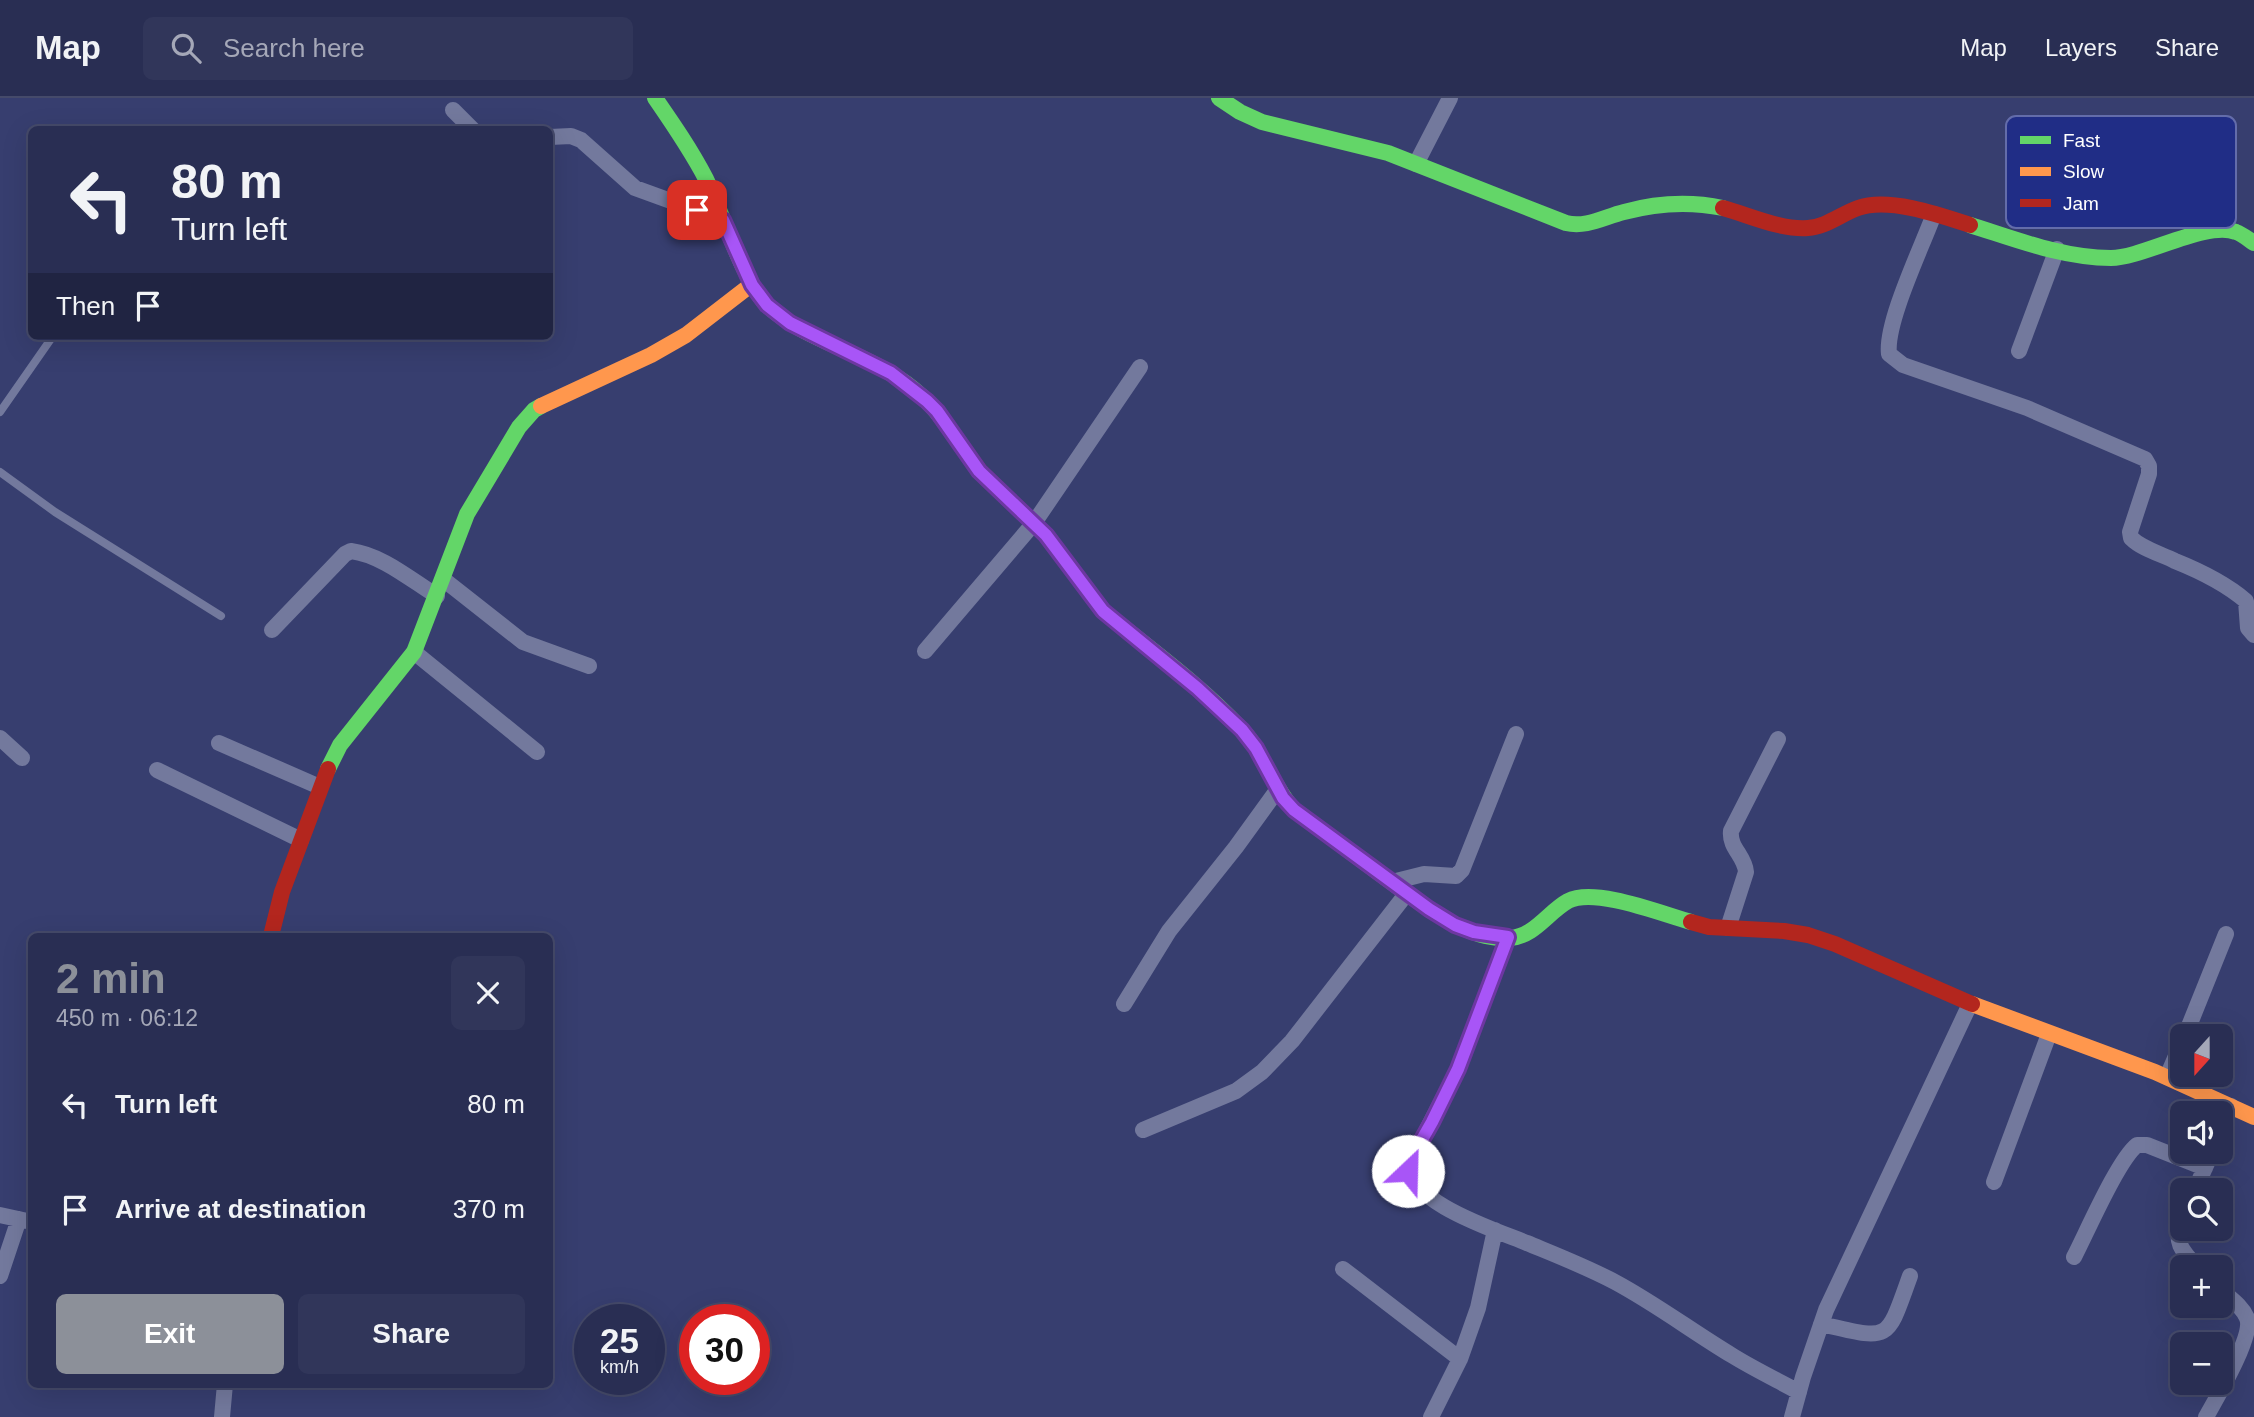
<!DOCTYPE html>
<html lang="en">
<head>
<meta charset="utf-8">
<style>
	:root { --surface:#292e53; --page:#31365a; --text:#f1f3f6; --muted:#a5a8b8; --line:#454a6a; --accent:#8c9099 }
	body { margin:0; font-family:Arial,sans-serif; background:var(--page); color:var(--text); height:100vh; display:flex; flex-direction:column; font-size:26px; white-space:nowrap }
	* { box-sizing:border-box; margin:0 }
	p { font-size:23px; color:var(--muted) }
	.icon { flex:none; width:38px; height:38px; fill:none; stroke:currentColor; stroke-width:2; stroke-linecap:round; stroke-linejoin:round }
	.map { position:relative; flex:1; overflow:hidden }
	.panel { position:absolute; left:28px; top:835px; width:525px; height:455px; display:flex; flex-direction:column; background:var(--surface); border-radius:10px; box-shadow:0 7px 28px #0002,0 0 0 2px var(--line) }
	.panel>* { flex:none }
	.guide { position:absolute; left:28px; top:28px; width:525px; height:214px; border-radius:10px; box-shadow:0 7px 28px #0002,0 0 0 2px var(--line); background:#292e53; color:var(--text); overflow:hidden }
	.needle { width:46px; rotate:201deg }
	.controls { position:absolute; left:2170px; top:926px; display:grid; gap:14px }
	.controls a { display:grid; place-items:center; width:63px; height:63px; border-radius:10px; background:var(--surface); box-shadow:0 7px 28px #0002,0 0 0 2px var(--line); font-size:35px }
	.speed { position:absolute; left:574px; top:1206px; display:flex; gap:14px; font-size:35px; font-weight:700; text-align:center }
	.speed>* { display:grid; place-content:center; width:91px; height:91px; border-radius:50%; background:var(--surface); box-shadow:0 7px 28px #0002,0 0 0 2px var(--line); line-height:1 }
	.speed small { font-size:18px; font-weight:400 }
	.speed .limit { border:10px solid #d22; background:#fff; color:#111 }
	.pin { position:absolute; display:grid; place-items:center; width:60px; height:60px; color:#fff; margin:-30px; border-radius:14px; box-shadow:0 4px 10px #0006 }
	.me { position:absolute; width:77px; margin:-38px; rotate:24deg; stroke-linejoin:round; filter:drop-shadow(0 0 5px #0008) }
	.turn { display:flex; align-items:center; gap:24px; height:147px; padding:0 28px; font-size:32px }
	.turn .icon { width:91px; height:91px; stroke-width:2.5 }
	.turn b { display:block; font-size:49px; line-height:60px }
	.then { display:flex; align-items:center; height:66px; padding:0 28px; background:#0003; gap:14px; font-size:26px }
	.round { display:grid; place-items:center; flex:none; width:74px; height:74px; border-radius:10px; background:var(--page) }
	.summary { display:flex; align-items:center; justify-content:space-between; height:119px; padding:0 28px }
	h1 { font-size:42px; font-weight:800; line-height:52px; color:var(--accent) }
	.cta { display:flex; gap:14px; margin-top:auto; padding:14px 28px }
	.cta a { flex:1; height:80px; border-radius:10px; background:var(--accent); color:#fff; font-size:28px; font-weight:800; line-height:80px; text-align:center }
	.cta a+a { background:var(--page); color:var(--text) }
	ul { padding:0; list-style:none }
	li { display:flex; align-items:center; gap:21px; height:105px; padding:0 28px }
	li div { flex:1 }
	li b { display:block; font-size:26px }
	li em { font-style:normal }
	header { display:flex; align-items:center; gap:42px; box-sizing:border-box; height:98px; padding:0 35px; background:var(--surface); border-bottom:2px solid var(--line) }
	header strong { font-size:33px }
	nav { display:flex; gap:38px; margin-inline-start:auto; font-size:24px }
	.search { width:490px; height:63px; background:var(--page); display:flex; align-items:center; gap:18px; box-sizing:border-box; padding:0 24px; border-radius:10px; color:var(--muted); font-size:26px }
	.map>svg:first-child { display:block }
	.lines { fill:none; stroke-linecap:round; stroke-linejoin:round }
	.lane { stroke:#73799d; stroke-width:8 }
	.street { stroke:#73799d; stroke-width:16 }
	.fast { stroke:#63d668; stroke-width:16 }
	.slow { stroke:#ff974d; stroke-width:16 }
	.jam { stroke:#b3261e; stroke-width:16 }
	.route-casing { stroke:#6d37a1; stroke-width:18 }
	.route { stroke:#a855f7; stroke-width:12 }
	.key { fill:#202d86; stroke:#636caa; stroke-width:2 }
	.key-label { font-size:19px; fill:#fff }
</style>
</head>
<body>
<header>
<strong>Map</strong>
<div class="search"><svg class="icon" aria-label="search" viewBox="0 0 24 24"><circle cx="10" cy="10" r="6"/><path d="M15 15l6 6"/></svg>Search here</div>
<nav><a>Map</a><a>Layers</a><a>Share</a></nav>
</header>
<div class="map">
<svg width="2254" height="1319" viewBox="0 0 2254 1319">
	<rect width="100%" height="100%" fill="#373e6f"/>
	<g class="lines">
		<path class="lane" d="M0,314L53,238
			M0,374L55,414L221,518"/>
		<path class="street" d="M453,12L473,32
			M550,39L571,38L581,42L635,90L723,122
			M1416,66L1450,0
			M1934,116C1922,149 1885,225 1889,256L1903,267L2027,310L2145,361L2149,368V376L2130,434L2131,440C2142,451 2161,456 2175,463C2200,473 2225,485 2246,503L2248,530L2254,537
			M2019,253L2057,151
			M443,481L523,544L589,568
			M272,532L345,456L351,453C382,457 411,482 437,498
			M925,553L1034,425L1140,269
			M414,554L537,654
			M0,640L22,660
			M219,645L320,689
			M157,672L301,742
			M1392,784L1424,776L1456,778L1462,772L1516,636
			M1728,830L1746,774C1745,758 1729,750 1731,733L1778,641
			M1508,840L1458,971L1410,1065C1403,1103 1498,1133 1527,1145C1556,1157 1587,1169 1615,1184C1656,1206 1693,1234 1733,1258C1754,1271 1777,1282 1799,1294
			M1124,906L1169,833L1236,749L1278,691
			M2185,938L2226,836
			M2167,979L2182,944
			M1143,1032L1236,993L1262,974L1292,943L1407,795
			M2221,1033L2231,1008
			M1994,1084L2049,936
			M2195,1092L2212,1054
			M0,1117L32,1124
			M2182,1122C2173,1144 2182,1153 2197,1169
			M2074,1159C2087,1134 2118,1062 2137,1047H2147L2205,1070
			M1343,1171L1460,1261
			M0,1178L19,1121
			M1821,1226C1891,1242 1886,1245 1910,1178
			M222,1319L225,1286
			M1431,1319L1460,1261L1478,1210L1495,1132
			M1792,1319L1803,1279L1826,1212L1970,906
			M2206,1319C2216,1301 2254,1237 2247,1220C2242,1208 2230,1200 2221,1192"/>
		<path class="fast" d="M655,0C673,26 691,52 706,81C722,114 744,186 769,209C804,240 851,251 890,275C913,288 933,307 948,329
			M1219,0L1240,14L1262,24L1388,55L1566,125C1586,130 1604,119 1624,114C1657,105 1689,103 1723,110
			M1970,127C2015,141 2062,160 2111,160C2143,160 2207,122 2236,134C2242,136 2248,141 2254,145
			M1092,499L1103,513C1150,551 1200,587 1242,632C1264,655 1272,688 1294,712C1321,732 1348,752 1375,772C1411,798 1463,844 1510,840C1535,838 1548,814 1568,803C1595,789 1662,816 1691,824
			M328,671L340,647L414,554L467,416L519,329L534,312L541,308"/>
		<path class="slow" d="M541,308L651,257L686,237L752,186
			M1972,906L2155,974L2254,1019"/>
		<path class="jam" d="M1723,110C1749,117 1780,132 1808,130C1826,129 1841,116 1858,110C1889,99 1940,117 1970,127
			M948,329L980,373L1046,437L1092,499
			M1691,824L1709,829L1784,833L1808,837L1835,846L1972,906
			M271,838L282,794L328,671"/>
	</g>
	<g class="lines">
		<g class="route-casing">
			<path id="route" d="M697,112L723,122L752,187L767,207L790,225L891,275L927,303L937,313L979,373L1046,437L1103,513L1197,590L1242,632L1256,650L1283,700L1294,712L1429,811L1455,827L1474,834L1508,839L1458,971L1432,1024L1415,1054L1408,1073"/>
		</g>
		<use href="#route" class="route"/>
	</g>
	<rect x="2006" y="18" width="230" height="112" rx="10" class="key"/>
	<rect x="2020" y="38" width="31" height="8" fill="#63d668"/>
	<rect x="2020" y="69" width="31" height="9" fill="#ff974d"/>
	<rect x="2020" y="101" width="31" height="8" fill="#b3261e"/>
	<g class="key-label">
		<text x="2063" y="49">Fast</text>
		<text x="2063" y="80">Slow</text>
		<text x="2063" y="112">Jam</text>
	</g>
</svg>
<div class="controls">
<a><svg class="needle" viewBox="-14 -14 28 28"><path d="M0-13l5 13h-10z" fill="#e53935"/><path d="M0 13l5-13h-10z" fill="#a5a8b8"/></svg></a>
<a><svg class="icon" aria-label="sound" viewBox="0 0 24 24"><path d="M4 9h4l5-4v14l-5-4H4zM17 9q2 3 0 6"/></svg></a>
<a><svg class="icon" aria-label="search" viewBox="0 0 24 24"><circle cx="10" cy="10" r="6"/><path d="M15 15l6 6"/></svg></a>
<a>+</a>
<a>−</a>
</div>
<div class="speed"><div>25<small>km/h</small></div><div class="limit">30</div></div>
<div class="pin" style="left:697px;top:112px;background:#d93025"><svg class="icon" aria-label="arrive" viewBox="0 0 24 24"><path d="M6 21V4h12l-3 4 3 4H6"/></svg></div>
<svg class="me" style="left:1408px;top:1073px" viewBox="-20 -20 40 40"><circle r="19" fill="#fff"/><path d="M0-13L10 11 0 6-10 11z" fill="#a855f7"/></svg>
<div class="guide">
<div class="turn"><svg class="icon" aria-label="left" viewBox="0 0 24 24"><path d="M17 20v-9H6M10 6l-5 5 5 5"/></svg><div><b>80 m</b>Turn left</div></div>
<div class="then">Then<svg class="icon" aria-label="arrive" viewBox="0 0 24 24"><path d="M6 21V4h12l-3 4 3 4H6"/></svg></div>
</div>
<section class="panel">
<div class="summary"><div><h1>2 min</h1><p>450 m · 06:12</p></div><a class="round"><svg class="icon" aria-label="close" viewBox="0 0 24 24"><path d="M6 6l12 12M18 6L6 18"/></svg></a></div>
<ul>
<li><svg class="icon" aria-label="left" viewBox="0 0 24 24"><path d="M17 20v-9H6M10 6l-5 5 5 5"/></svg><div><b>Turn left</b></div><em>80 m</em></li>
<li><svg class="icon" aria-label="arrive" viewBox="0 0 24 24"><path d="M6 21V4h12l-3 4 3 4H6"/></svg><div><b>Arrive at destination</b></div><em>370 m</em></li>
</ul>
<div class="cta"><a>Exit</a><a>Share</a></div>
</section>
</div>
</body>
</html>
